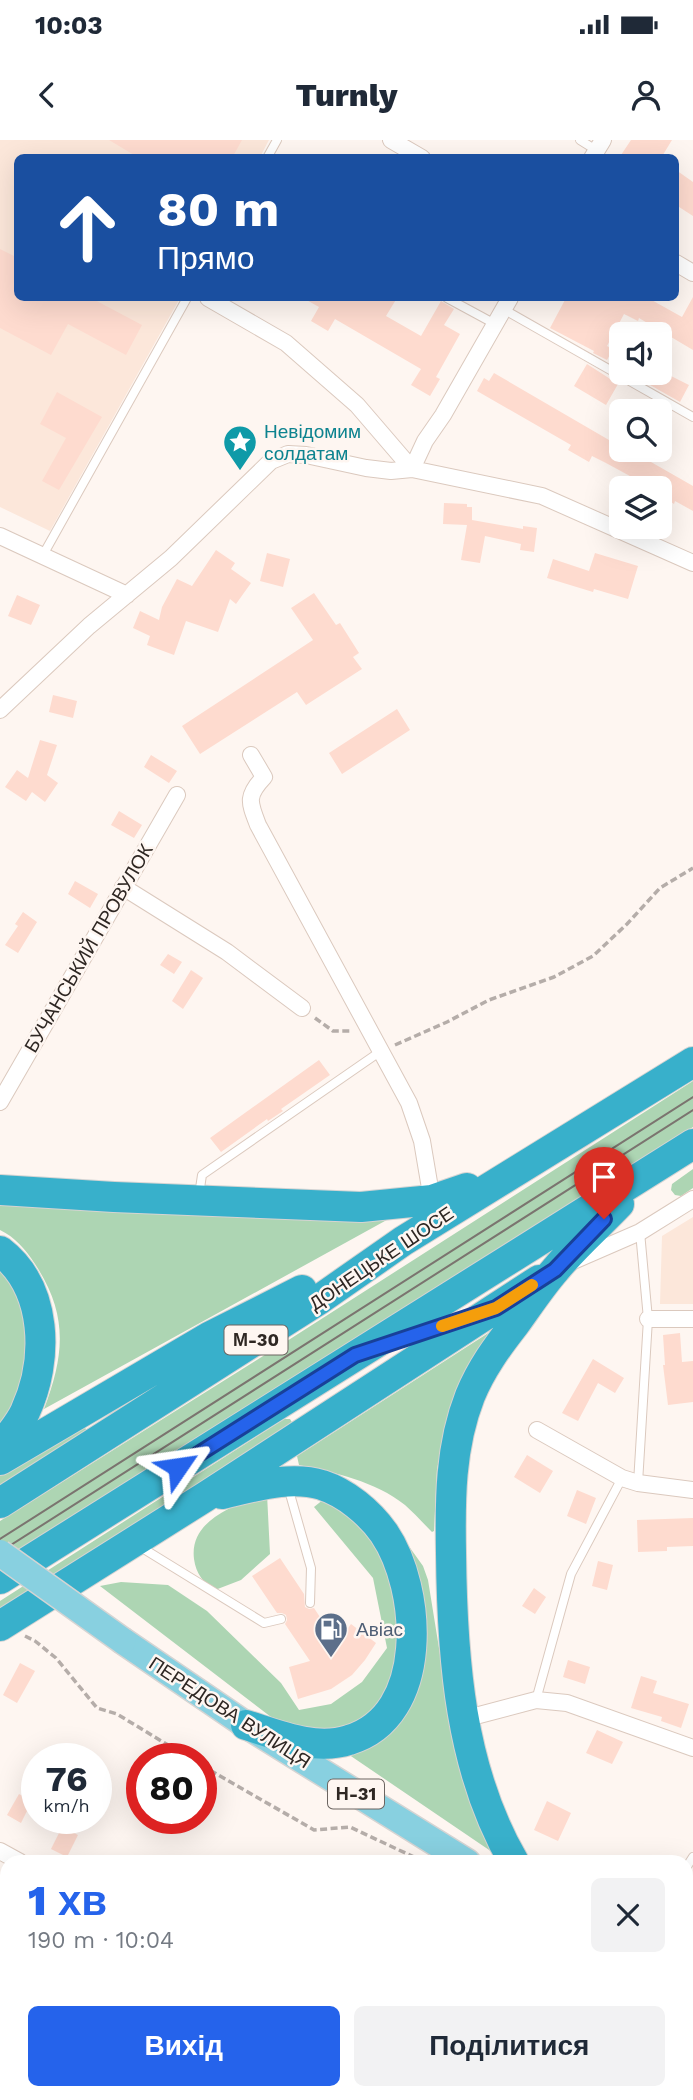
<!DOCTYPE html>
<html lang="uk">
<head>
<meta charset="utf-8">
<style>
	:root { --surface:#fff; --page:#f2f2f3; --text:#1f2937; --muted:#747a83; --accent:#2563eb }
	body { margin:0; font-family:"Work Sans",sans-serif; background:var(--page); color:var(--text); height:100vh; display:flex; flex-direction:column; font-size:26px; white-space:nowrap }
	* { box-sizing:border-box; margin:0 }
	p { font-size:23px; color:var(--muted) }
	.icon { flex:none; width:38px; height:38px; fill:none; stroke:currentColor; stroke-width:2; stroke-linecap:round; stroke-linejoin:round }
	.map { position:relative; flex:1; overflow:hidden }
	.details { position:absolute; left:0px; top:1715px; width:693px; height:245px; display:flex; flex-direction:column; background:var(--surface); border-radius:21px 21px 0 0; box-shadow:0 7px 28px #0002 }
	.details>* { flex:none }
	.guide { position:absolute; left:14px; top:14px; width:665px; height:147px; border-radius:10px; box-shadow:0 7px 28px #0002; background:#1a4fa0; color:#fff; overflow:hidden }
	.buttons { position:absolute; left:609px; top:182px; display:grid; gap:14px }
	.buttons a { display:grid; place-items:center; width:63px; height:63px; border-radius:10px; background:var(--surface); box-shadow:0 7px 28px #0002; font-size:35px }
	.speed { position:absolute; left:21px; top:1603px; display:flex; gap:14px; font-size:35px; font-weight:700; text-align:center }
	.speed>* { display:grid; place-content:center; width:91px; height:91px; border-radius:50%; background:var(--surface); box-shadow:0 7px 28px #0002; line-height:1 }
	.speed small { font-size:18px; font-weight:400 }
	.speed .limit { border:10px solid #d22; background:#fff; color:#111 }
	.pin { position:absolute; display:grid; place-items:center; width:60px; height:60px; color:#fff; margin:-72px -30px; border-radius:50% 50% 50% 0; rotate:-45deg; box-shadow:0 0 7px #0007 }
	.pin .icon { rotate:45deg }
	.me { position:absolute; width:77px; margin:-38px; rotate:58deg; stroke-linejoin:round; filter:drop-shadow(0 0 5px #0008) }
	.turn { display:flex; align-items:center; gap:24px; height:147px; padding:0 28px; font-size:32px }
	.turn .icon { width:91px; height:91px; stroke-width:2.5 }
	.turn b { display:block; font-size:49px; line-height:60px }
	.round { display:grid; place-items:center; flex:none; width:74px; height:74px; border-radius:10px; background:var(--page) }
	.summary { display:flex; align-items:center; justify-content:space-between; height:119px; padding:0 28px }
	h1 { font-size:42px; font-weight:800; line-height:52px; color:var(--accent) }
	.primary-button { display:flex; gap:14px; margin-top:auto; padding:14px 28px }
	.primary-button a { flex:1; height:80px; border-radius:10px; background:var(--accent); color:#fff; font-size:28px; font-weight:800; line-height:80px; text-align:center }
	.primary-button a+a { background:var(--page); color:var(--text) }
	.status { display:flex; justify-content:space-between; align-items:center; height:49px; padding:0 35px; background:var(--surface); direction:ltr }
	.status svg { height:19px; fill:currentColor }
	header { display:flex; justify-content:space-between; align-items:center; height:91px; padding:0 28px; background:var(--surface); font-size:32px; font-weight:800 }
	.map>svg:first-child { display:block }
	.built { fill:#fce7da }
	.green { fill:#add5b3 }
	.building { fill:#fedbcf }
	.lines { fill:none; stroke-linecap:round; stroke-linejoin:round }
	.lane-casing { stroke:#dbc9be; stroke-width:10 }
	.street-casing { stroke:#dbc9be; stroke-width:18 }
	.primary-casing { stroke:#d5d4d3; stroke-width:29 }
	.highway-casing { stroke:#d5d4d3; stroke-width:32 }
	.path { stroke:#b5ada9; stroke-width:3.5; stroke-dasharray:7 3.5; stroke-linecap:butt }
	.lane { stroke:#fff; stroke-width:8 }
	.street { stroke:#fff; stroke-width:16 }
	.primary { stroke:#88d0e0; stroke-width:26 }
	.highway { stroke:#38b0cb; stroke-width:30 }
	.tram { stroke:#7b746f; stroke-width:2 }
	.primary-bridge-casing { stroke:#d5d4d3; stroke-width:29; stroke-linecap:butt }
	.primary-bridge { stroke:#88d0e0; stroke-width:26 }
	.route-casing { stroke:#184099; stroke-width:18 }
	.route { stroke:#2563eb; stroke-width:12 }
	.slow { stroke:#f59e0b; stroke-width:12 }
	.labels { text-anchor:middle; stroke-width:5; stroke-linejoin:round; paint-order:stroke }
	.shield { fill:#fef6f1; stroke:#6c6561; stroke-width:2 }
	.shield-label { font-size:18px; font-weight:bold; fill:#2e2723 }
	.culture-label { font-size:19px; fill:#0d838f; stroke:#fef6f1; text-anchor:start }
	.street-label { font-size:19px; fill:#2e2723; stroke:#fef6f1 }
	.service-label { font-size:19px; fill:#4e5e75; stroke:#fef6f1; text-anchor:start }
</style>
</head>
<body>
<div class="status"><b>10:03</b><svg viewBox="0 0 49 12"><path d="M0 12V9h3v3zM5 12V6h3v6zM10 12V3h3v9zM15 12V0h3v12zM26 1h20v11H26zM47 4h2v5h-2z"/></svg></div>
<header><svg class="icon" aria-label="back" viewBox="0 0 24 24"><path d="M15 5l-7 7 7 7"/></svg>Turnly<svg class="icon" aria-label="person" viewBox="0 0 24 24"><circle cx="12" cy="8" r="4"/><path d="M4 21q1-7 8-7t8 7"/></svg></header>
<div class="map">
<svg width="693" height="1960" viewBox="0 0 693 1960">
	<rect width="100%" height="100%" fill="#fef6f1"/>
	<path class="built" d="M0,0H269L260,17L18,18V158H180L50,391L0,367Z
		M693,1077V1164H660L662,1096Z"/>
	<path class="green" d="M693,941V987L0,1431V1381L287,1201Z
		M693,1029V1048L681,1056L675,1055L671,1050L672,1044Z
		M0,1060L394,1076L44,1269C65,1214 68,1174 35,1124C26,1110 15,1097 0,1090Z
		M0,1123L26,1158L31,1230L0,1289Z
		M493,1190L452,1265L437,1329L434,1391L432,1392C423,1383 414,1373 405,1365C375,1341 335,1333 299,1325L297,1316Z
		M284,1279H290L293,1284L0,1478V1461Z
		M77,1286H84L87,1291L0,1351V1336Z
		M267,1354L270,1414L241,1440L215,1450C203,1442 196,1434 194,1419C189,1379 237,1364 267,1354Z
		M324,1359L344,1367L383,1413L395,1462L398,1489L396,1527L377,1570L344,1592L291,1588L271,1577L100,1446L121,1442L168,1445L207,1471L281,1543L299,1570L331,1564L362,1542L387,1508L373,1438L314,1367Z
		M408,1405L423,1426L428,1440L444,1539L495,1714L342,1610L388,1590L406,1408Z"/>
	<path class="building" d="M109,0H242L232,18H139Z
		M631,0H672L661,18H619Z
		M676,30L693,42V76L676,65Z
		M0,109L18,118V158H91L142,185L126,215L68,184L51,215L0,188Z
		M693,157V210L639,178L638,181L624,174L607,206L613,209L607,220L593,213L594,211L550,188L566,158H648L682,177Z
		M303,158H397L386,176L421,196L441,161L454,169L444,185L460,194L436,237L440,239L430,256L411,245L421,229L335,179L328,191L311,181L319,167Z
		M587,224L618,244L606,265L574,246Z
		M494,233L621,307V310H630L693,346V371L675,361L674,364L660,354V348H652L606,323L592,316L589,322L568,310L571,305L477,251L484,238L489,241Z
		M629,233H665L689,245L680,262Z
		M57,252L102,277L59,350L42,341L66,298L40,284Z
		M658,265L672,273L660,294V271H654Z
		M444,363L467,364V367H472V380L523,389V386L537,388L534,412L520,410L521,404L485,396L480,423L461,420L467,385L443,384Z
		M216,410L235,423L231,429L251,443L236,464L230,459L218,492L186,481L174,515L147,505L150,496L133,488L140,471L159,480L162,467L177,439L192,446Z
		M267,413L290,419L283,447L260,441Z
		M595,413L638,426L628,459L594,449L593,452L547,438L553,419L589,431Z
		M314,453L336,485L340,483L359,513L353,517L362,529L306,565L297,552L200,614L182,586L313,500L291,468Z
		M17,455L40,465L31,485L8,476Z
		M53,555L77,561L73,578L49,572Z
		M397,569L410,590L342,634L329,613Z
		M40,600L57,605L47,635L58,643L45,662L32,652L26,661L5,647L17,630L28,638Z
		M151,615L177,631L169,643L144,627Z
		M119,671L142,685L134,698L111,685Z
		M75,741L98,754L90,768L68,754Z
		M23,772L37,782L18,813L5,805L18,786L15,784Z
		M168,814L182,822L174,834L160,825Z
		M191,830L203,838L183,869L172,861Z
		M319,920L330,935L281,969L283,971L268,981L267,979L221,1012L210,998Z
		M680,1193L682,1222L693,1221V1262L668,1265L663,1225H665L663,1195Z
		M593,1219L624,1238L615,1253L598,1243L578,1281L562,1273Z
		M527,1315L553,1331L540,1353L514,1337Z
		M577,1350L596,1358L586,1384L567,1376Z
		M693,1378V1406L667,1407V1411L638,1412L637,1380Z
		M280,1418L304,1454L305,1467L309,1469L314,1468L337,1503L351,1484L376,1503L365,1520L352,1535L331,1549L298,1559L289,1527L310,1521L285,1484L287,1480L286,1475L282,1473H277L252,1436Z
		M598,1421L613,1425L607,1450L592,1446Z
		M534,1448L546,1457L535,1474L522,1466Z
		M568,1520L590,1527L585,1544L563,1537Z
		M20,1523L35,1531L17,1563L3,1555Z
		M641,1536L657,1541L653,1553L689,1564L681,1588L661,1581L662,1577L631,1568Z
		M597,1590L623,1602L612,1624L586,1613Z
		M19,1654L32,1661L21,1683L7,1675Z
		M547,1661L571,1673L558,1701L534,1690Z
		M62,1687L78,1695L67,1717L51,1709Z"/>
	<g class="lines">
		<g class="lane-casing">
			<path id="lane" d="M580,0L596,10
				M267,18L277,0
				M447,158L495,184
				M503,169L693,277
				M43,415L187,158
				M199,1055L202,1035L381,911
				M638,1343L648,1179L640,1092
				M288,1347L311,1428L310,1463
				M139,1406L264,1483L281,1479
				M536,1560L571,1434L622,1338
				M686,1728L693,1717"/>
		</g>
		<g class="street-casing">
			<path id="street" d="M391,0L422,18
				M592,18L603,0
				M676,123L693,133
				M208,158L286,203L357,265L412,329
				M412,329L425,301L443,275L510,158
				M0,396L127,455
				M0,570L89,486L171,418L271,321L288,314L306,315L366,328L391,331L412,329L542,356L693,423
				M251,615L264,637C246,656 249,662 258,685L409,963L422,1001L432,1060
				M123,747L227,812L302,868
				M0,962L177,655
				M571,1122L640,1092L693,1059
				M648,1179H693
				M537,1290L622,1338L638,1343L693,1350
				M464,1579L536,1560L567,1563L693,1608
				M0,1711L20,1722
				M686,1929L693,1911
				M406,1953L420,1960
				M0,1957L4,1960
				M674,1960L677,1953"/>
		</g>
		<g class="primary-casing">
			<path id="primary" d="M123,1501L246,1585L467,1722
				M686,1857L693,1862"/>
		</g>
		<g class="highway-casing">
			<path id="highway" d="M0,1050L114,1057L361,1067L432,1060L467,1048
				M0,1111C48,1148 49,1220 25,1272C19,1285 9,1296 0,1307
				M0,1320L209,1197L302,1150
				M222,1354C254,1347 289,1335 322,1345C346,1353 369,1372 384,1393C422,1449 430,1576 349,1600C315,1611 278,1595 246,1585
				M0,1363L320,1159L403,1101L693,922
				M0,1439L693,1004
				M0,1486L205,1357L539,1140
				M514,1722C460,1630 452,1518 451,1413C450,1360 450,1307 470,1256C481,1229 497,1207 515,1184C528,1166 541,1146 556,1129C575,1106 598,1086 619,1064"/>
		</g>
		<path class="path" d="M315,878L333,891H352
			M395,905L447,882L489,860L554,837L593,816L627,784L660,748L693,728
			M25,1496L35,1501L56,1518L97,1568L117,1574L191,1619
			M201,1625L314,1690L350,1687L416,1718"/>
		<use href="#lane" class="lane"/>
		<use href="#street" class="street"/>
		<use href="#primary" class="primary"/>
		<use href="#highway" class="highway"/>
		<path class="tram" d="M0,1399L693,957
			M0,1412L693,970"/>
		<g class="primary-bridge-casing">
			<path id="primary-bridge" d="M0,1413L123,1501"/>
		</g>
		<use href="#primary-bridge" class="primary-bridge"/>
	</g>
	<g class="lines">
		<g class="route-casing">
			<path id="route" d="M178,1327L355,1215L496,1168L555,1130L604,1079"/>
		</g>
		<use href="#route" class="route"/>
		<path class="slow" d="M442,1186L496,1168L532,1145"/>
	</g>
	<defs>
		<g id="sight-pin" transform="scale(1.75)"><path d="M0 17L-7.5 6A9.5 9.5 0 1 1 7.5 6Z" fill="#0f9aa8" stroke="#fef6f1"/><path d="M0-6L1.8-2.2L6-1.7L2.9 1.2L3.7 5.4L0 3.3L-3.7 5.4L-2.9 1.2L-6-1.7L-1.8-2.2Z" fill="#fff"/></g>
		<g id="fuel-pin" transform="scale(1.75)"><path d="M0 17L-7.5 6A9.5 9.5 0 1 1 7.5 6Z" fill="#5c6f8a" stroke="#fef6f1"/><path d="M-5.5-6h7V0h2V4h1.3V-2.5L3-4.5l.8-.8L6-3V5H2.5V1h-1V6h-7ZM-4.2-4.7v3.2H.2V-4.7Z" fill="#fff"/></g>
	</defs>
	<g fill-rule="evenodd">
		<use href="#sight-pin" x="240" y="302"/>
		<use href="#fuel-pin" x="331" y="1489"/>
	</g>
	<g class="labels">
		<g class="shield">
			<rect x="224.5" y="1185.5" width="63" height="29" rx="5"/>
			<rect x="328" y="1639.5" width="56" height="29" rx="5"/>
		</g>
		<g class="shield-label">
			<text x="256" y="1206">М-30</text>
			<text x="356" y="1660">Н-31</text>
		</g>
		<g class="culture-label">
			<text x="264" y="298">Невідомим<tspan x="264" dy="22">солдатам</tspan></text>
		</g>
		<g class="street-label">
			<text transform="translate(88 808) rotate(-60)" y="7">БУЧАНСЬКИЙ ПРОВУЛОК</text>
			<text transform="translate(381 1118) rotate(-34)" y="7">ДОНЕЦЬКЕ ШОСЕ</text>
			<text transform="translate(230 1572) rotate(33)" y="7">ПЕРЕДОВА ВУЛИЦЯ</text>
		</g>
		<g class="service-label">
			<text x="356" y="1496">Авіас</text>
		</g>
	</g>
</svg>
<div class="buttons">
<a><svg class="icon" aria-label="sound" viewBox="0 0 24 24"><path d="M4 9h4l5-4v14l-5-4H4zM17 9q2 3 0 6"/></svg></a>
<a><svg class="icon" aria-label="search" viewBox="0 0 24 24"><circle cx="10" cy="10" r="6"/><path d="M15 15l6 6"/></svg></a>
<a><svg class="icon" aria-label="layers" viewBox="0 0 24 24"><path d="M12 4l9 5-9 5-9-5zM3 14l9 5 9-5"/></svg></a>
</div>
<div class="speed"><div>76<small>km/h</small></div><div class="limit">80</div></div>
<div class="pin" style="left:604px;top:1079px;background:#d93025"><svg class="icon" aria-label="arrive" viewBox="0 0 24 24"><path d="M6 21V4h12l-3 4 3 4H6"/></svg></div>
<svg class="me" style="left:178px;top:1327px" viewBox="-20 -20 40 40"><path d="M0-17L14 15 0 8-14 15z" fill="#2563eb" stroke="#fff" stroke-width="4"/></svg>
<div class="guide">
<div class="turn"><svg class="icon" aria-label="ahead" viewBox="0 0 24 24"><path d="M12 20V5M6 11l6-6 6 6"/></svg><div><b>80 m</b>Прямо</div></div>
</div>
<section class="details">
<div class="summary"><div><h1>1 хв</h1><p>190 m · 10:04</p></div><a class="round"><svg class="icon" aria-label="close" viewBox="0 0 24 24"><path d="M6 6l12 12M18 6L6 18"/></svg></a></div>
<div class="primary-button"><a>Вихід</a><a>Поділитися</a></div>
</section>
</div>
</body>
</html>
